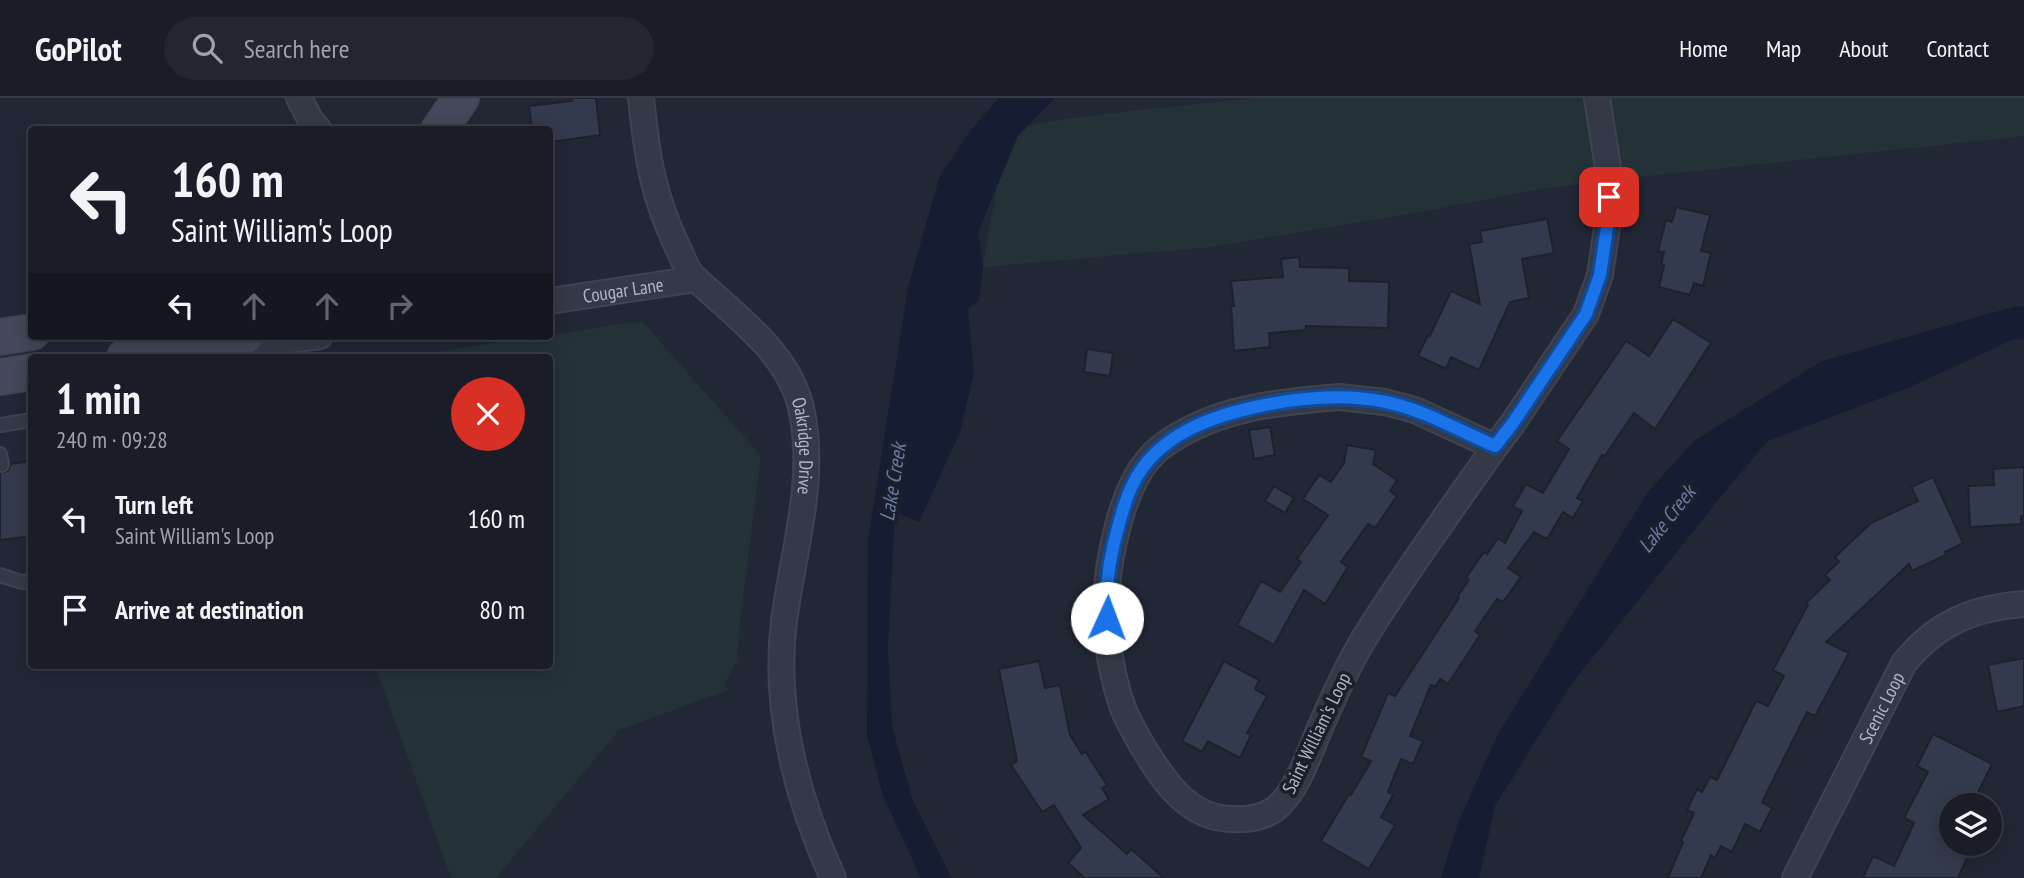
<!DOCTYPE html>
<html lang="en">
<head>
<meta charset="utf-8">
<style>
	:root { --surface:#1a1d28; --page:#232630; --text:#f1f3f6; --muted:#9fa2a8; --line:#383b45 }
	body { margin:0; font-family:"PT Sans Narrow",sans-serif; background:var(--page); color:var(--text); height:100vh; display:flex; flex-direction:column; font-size:26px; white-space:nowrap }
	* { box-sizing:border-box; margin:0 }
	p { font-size:23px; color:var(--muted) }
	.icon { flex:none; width:38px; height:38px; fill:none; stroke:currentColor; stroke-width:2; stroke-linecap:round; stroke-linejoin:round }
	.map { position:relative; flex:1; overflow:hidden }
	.sheet { position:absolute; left:28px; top:256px; width:525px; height:315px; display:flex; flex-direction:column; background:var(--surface); border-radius:7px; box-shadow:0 4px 18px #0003,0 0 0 2px var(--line) }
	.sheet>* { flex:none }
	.guide { position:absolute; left:28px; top:28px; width:525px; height:214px; border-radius:7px; box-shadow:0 4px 18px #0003,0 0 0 2px var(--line); background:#1a1d28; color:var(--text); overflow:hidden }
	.controls { position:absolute; left:1939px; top:695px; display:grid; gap:14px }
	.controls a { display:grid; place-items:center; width:63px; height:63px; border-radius:50%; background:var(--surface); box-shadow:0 4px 18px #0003,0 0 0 2px var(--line); font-size:35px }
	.pin { position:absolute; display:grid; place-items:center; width:60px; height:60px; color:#fff; margin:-30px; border-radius:14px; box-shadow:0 4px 10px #0006 }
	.me { position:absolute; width:77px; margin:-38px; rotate:2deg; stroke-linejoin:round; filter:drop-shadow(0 0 5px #0008) }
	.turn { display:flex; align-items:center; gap:24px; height:147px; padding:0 28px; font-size:32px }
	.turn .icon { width:91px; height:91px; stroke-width:2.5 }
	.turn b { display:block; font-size:49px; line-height:60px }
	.lanes { display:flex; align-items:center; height:66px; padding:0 28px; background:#0003; justify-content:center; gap:35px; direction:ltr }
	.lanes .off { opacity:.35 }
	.round { display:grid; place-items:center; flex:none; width:74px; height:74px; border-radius:37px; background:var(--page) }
	.overview { display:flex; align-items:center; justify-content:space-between; height:119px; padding:0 28px }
	h1 { font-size:42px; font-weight:600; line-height:52px }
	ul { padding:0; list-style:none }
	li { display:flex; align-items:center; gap:21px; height:91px; padding:0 28px }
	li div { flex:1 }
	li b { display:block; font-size:26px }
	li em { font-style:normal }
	header { display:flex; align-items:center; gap:42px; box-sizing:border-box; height:98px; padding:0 35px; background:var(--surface); border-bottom:2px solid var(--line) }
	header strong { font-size:33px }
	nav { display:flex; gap:38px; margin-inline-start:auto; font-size:24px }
	.search { width:490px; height:63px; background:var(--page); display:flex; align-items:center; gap:18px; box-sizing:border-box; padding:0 24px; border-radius:38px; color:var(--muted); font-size:26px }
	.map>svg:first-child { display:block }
	.green { fill:#243237 }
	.water { fill:#161d33 }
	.building { fill:#343a4d; stroke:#1d212e; stroke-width:2 }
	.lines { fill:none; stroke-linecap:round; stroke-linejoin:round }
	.lane-casing { stroke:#3e4351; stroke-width:16 }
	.street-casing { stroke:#3e4351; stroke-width:28 }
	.secondary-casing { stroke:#3e4351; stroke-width:38 }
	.lane { stroke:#353947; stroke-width:12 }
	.street { stroke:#353947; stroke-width:24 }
	.secondary { stroke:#43485a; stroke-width:35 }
	.route-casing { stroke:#114b97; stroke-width:18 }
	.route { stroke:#1a73e8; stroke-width:12 }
	.labels { text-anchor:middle; stroke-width:7; stroke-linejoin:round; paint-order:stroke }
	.street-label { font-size:19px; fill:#b0b4c4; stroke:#1b1f2c }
	.water-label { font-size:21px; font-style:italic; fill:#6b78a1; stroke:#1b1f2c }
</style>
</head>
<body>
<header>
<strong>GoPilot</strong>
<div class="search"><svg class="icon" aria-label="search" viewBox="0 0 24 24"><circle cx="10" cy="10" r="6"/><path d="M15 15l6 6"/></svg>Search here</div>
<nav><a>Home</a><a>Map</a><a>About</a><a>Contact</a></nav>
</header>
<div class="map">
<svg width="2024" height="780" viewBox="0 0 2024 780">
	<rect width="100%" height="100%" fill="#222736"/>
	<path class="green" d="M1254,0H2024V38L1610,82L1541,91L1409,116L1211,149L983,169L1007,30L1103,16Z
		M642,223L761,358L739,531L737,563L725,585L728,592L619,632L496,780H451L375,567H550V259H402Z"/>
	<path class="water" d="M999,0H1055L1018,38L978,134L983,169L979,202L968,210L974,276L960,334L919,424L895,414L888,549L892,628L912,700L952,780H921L883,698L867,637L868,442L908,189L939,80L969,34Z
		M2024,208V241L2012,242L1910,289L1768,343L1732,385L1570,588L1495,708L1479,780H1441L1457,727L1498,636L1648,394L1694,343L1822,263L2013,209Z"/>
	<path class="building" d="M571,0H596L600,37L550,44V32H532L529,8L572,3Z
		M1676,109L1710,117L1701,153L1711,155L1703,188L1694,185L1690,197L1659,189L1664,167L1661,166L1664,154L1658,153L1666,122L1672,124Z
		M1547,121L1554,155L1522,161L1529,200L1510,204L1479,272L1451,259L1446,271L1418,258L1428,237L1430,238L1451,193L1480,206L1469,146L1482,144L1480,133Z
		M1299,159L1300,169L1349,170V183L1389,184L1388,230L1306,228V232L1269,235L1270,249L1234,253L1231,208H1234L1231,183L1283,179L1281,161Z
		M1673,221L1711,245L1655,331L1634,315L1604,359L1602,357L1577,400L1583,403L1573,420L1563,414L1547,441L1534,434L1508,470L1521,479L1503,504L1497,501L1475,533L1480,537L1448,586L1440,581L1435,589L1431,587L1410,638L1423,643L1413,666L1401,661L1388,694L1393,697L1381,719L1395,727L1369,771L1321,743L1349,696L1351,697L1371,663L1361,659L1388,595L1395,598L1459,500L1457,499L1469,482L1466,480L1484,454L1487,456L1498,440L1505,445L1522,413L1513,408L1526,386L1543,395L1569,351L1557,343L1626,243L1649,258Z
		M1087,251L1113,255L1110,278L1084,274Z
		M1270,329L1275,357L1254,361L1249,332Z
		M1347,347L1376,352L1373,366L1397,382L1390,393L1397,398L1375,430L1368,426L1341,464L1348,469L1325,506L1304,492L1274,547L1237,527L1261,483L1280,494L1301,464L1297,461L1328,417L1303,401L1319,377L1331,384L1344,365Z
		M32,363V438L0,442V375L8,373L11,366Z
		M2024,369V418H2021V426L1970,429L1968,388L1994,387L1993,371Z
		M1933,379L1963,445L1945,454L1946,457L1912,473L1909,466L1826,544L1849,555L1815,618L1807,614L1762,704L1772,710L1760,734L1745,726L1732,754L1721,748L1715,760L1711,757L1701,780H1668L1683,744L1681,743L1694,715L1687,712L1697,691L1702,694L1710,679L1717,682L1756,603L1768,608L1784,578L1773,572L1808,507L1806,505L1830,482L1825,477L1839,464L1835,459L1871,425L1918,403L1911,389Z
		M1274,388L1294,400L1285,415L1265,403Z
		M2024,560V608L1997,614L1988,567Z
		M1039,563L1045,590L1060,587L1070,637L1082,656L1085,653L1107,687L1102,690L1109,701L1083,717L1127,756L1131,751L1164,780H1085L1068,765L1081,750L1054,707L1042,714L1011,667L1017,663L999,571Z
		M1224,563L1259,582L1255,591L1267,598L1247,635L1251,637L1240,660L1208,643L1202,654L1182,643Z
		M1933,636L1992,666L1972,707H1951V746H1965L1960,756L1967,760L1958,780H1863L1873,758L1894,768L1914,725L1904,720L1928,674L1917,668Z"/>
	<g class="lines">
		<g class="lane-casing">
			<path id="lane" d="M0,327L32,322
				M0,356L2,367
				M0,477L22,484L32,483"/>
		</g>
		<g class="street-casing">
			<g id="street">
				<path d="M299,0L310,21L319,32"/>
				<path id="s1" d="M641,0C647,57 652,95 677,148C682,157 685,169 691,176C698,184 707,191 715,198C751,231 792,263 802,314C816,384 793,454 784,523C773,610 797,701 833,780"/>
				<path id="s2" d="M550,203L696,181"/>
				<path d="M228,246L297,241L320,238"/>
				<path d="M1339,299L1385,304L1415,312L1495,349C1453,409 1409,469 1370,531C1350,562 1335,596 1320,630C1309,655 1297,694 1275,711C1262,720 1249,722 1233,721C1188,721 1164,683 1143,649C1136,636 1128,624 1123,610C1115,588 1110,563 1107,540C1103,499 1109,459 1120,420C1128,394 1139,366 1161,349C1213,310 1277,304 1339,299Z"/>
				<path d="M1495,349L1513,325L1586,216L1600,177L1609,116L1610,82L1597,0"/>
				<path id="s3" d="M1795,780L1904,565C1937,525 1972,510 2024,506"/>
			</g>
		</g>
		<g class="secondary-casing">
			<path id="secondary" d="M439,32L461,0
				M0,239L32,234
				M125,259L245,238
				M0,279L32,274"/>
		</g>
		<use href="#lane" class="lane"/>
		<use href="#street" class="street"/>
		<use href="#secondary" class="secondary"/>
	</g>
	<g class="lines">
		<g class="route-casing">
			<path id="route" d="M1107,520C1105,489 1110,456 1119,426C1123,412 1126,399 1133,386C1157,336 1214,317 1265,307C1305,299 1346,296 1386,304C1424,312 1460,333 1495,348L1513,325L1586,216L1600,177L1609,116V99"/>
		</g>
		<use href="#route" class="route"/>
	</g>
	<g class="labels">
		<g class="street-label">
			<text dy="7" stroke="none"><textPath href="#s2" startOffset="74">Cougar Lane</textPath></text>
			<text dy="7" stroke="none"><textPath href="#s1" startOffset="399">Oakridge Drive</textPath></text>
			<text dy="7" stroke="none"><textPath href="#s3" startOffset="191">Scenic Loop</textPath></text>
			<text transform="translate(1316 635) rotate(-64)" y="7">Saint William's Loop</text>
		</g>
		<g class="water-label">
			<text transform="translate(893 384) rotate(-81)" y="7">Lake Creek</text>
			<text transform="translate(1667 421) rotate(-52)" y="7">Lake Creek</text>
		</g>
	</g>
</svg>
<div class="controls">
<a><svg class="icon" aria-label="layers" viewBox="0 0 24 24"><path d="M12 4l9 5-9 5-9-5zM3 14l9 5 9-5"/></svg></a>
</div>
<div class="pin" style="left:1609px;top:99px;background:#d93025"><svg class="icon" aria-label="arrive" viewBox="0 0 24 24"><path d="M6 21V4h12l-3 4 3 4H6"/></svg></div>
<svg class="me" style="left:1107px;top:520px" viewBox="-20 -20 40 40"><circle r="19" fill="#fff"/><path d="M0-13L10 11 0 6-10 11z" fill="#1a73e8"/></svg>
<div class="guide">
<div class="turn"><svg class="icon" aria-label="left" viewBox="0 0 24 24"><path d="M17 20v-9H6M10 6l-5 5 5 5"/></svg><div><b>160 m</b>Saint William's Loop</div></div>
<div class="lanes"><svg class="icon" aria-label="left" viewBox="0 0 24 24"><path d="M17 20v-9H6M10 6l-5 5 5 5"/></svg><svg class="icon off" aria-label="ahead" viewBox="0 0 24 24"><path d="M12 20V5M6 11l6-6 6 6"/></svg><svg class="icon off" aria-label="ahead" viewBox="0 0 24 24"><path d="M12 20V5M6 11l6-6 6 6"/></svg><svg class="icon off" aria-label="right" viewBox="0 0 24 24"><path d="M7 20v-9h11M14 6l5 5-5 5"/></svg></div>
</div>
<section class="sheet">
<div class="overview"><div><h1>1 min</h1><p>240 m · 09:28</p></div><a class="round" style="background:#d93025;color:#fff"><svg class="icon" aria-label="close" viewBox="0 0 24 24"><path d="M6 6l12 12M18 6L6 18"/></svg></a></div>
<ul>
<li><svg class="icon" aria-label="left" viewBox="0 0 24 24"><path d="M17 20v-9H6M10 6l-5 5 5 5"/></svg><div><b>Turn left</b><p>Saint William's Loop</p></div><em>160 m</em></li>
<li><svg class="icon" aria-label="arrive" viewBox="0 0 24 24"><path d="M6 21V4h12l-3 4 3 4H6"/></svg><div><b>Arrive at destination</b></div><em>80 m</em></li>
</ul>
</section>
</div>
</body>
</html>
